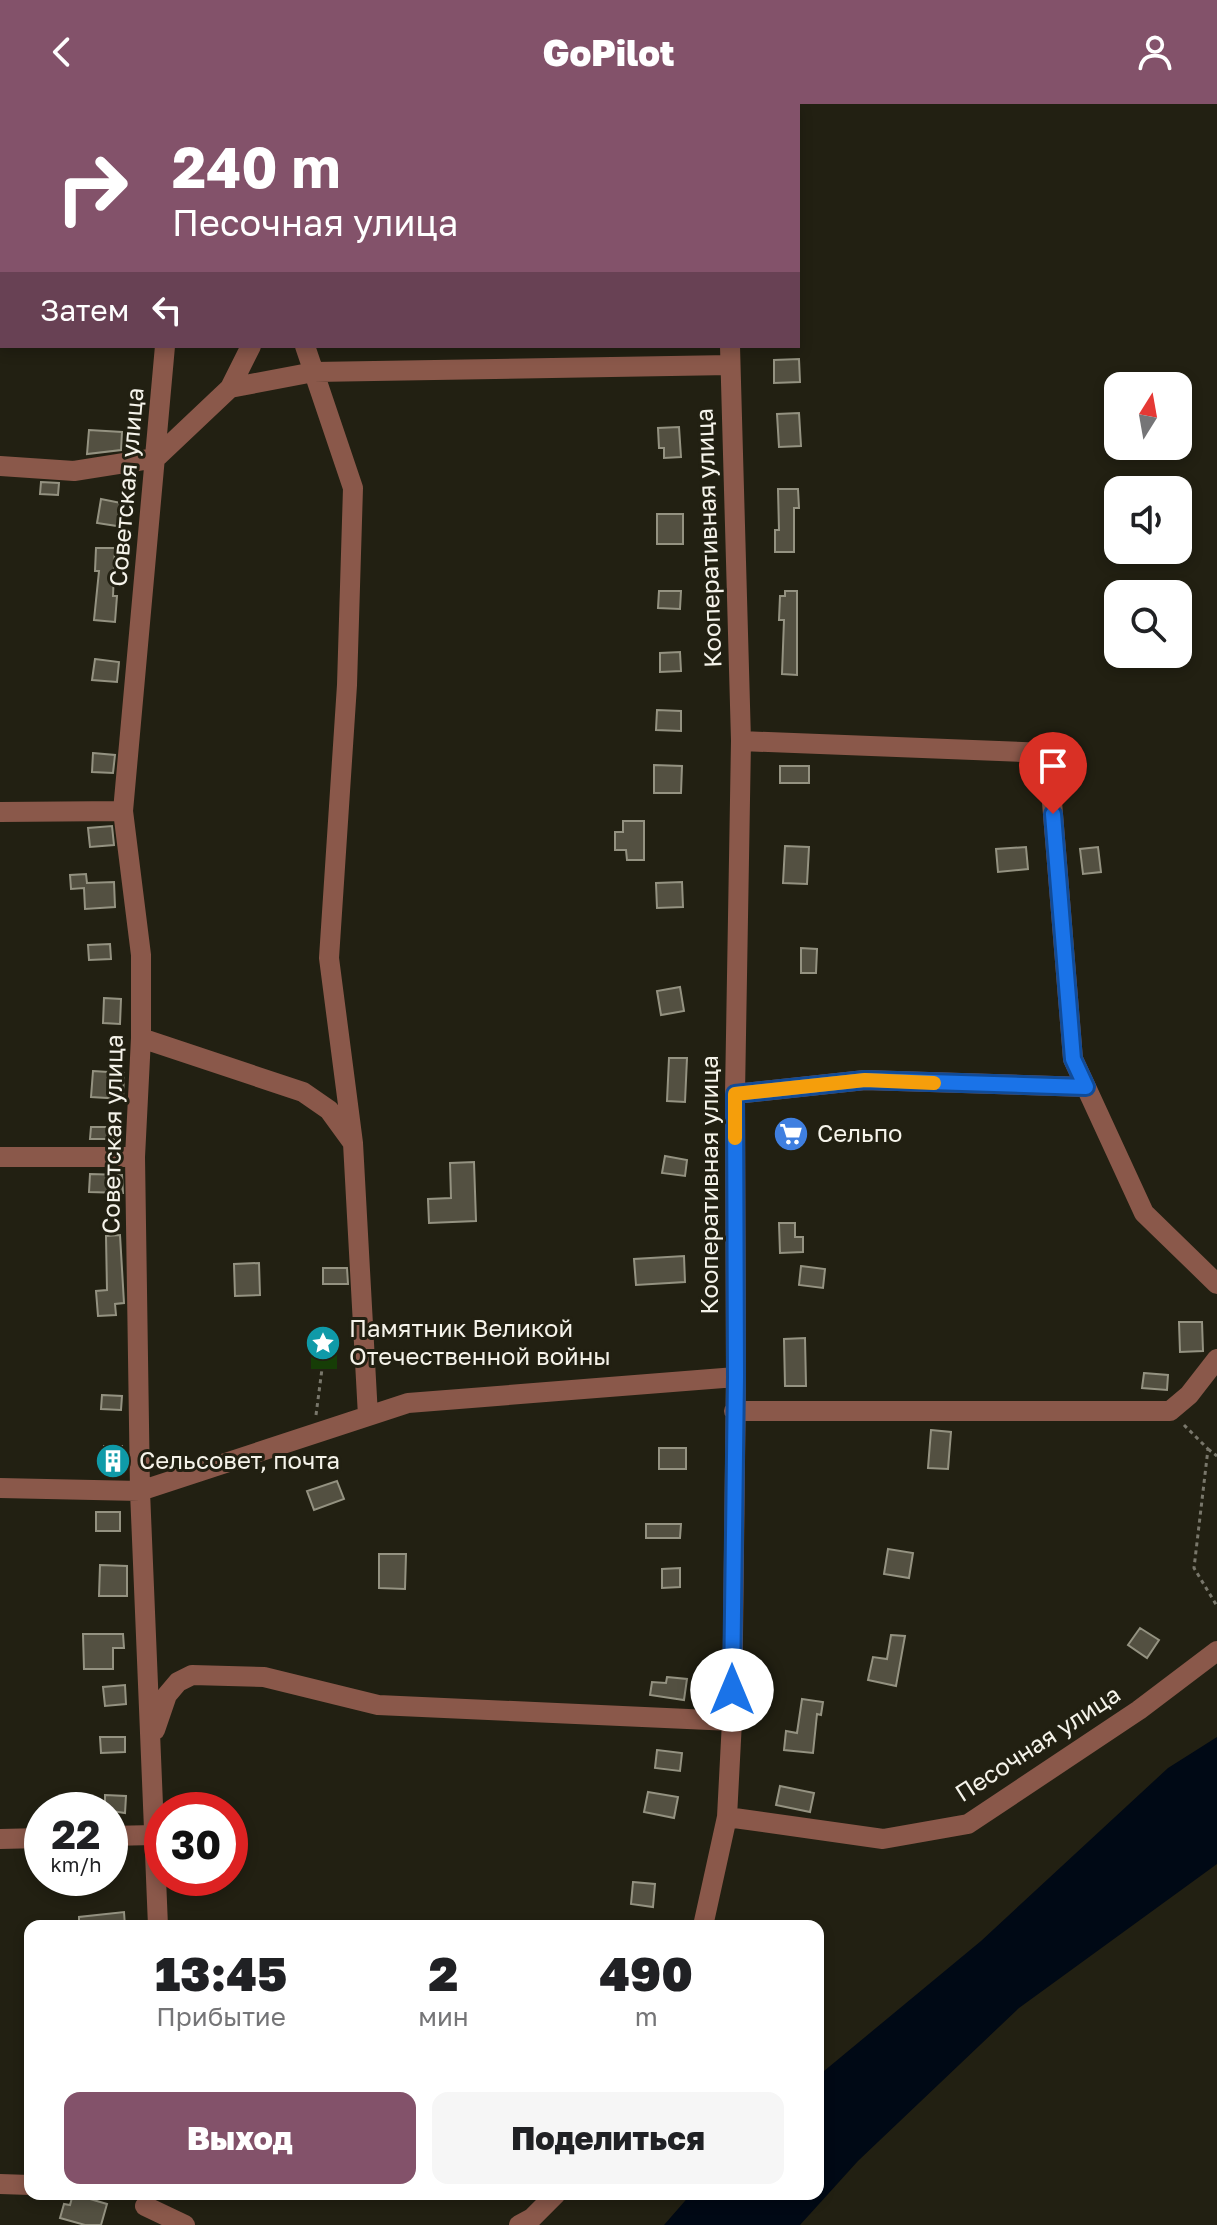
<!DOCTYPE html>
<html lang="ru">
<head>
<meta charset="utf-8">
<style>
	:root { --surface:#fff; --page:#f6f6f6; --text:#202124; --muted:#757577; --accent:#83526a }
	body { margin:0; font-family:"Golos Text",sans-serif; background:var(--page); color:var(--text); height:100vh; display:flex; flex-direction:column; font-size:30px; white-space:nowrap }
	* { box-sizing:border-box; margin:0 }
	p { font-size:26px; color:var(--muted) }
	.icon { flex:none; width:44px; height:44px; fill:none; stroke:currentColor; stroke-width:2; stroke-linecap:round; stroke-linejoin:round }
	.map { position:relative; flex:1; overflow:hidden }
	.drawer { position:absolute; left:24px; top:1816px; width:800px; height:280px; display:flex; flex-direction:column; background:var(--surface); border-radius:16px; box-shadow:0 4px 12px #0003 }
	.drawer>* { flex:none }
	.top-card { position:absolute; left:0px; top:0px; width:800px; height:244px; box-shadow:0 4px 12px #0003; background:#83526a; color:#fff; overflow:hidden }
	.needle { width:52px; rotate:11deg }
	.tools { position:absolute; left:1104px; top:268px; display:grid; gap:16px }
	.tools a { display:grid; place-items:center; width:88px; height:88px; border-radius:16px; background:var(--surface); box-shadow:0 4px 12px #0003; font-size:40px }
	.speed { position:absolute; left:24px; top:1688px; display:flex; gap:16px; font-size:40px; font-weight:700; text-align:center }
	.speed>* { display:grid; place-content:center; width:104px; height:104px; border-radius:50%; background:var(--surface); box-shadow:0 4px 12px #0003; line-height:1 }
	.speed small { font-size:20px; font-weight:400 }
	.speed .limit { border:12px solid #d22; background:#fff; color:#111 }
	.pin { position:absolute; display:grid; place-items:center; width:68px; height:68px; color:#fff; margin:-82px -34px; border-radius:50% 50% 50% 0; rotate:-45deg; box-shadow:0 0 8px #0007 }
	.pin .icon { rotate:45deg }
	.me { position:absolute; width:88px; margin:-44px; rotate:0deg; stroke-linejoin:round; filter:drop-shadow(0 0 6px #0008) }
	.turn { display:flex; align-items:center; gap:28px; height:168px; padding:0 40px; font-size:36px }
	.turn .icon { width:104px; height:104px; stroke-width:2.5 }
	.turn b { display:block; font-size:56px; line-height:68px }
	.then { display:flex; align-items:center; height:76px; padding:0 40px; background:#0003; gap:16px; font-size:30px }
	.eta { display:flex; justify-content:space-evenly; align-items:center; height:136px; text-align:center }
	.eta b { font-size:48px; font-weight:800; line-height:56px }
	.cta { display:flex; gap:16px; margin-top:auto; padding:16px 40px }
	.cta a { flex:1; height:92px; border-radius:16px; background:var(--accent); color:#fff; font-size:32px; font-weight:800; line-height:92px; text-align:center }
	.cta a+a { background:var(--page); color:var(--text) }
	header { display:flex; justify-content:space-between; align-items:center; height:104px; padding:0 40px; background:var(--accent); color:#fff; font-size:36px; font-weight:800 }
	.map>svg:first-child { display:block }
	.green { fill:#163d06 }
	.water { fill:#000915 }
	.building { fill:#535041; stroke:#949281; stroke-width:2 }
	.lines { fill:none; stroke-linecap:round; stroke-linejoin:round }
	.path { stroke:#79776b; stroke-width:3; stroke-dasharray:4 4; stroke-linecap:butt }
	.minor { stroke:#8a584a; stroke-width:20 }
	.route-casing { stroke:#114b97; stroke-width:20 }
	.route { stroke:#1a73e8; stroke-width:14 }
	.slow { stroke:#f59e0b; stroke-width:14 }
	.labels { text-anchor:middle; stroke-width:6; stroke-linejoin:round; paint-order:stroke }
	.street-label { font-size:24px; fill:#f5f3ea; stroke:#222012 }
	.poi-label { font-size:24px; fill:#f5f3ea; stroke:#222012; text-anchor:start }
</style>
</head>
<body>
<header><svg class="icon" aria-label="back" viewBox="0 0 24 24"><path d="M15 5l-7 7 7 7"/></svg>GoPilot<svg class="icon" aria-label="person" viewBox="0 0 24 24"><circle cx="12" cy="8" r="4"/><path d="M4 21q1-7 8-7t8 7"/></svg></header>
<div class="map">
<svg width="1217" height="2121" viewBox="0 0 1217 2121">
	<rect width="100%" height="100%" fill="#222012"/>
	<path class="green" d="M311,1229H337V1265H311Z"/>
	<path class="water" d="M1217,1633V1760L1019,1904L858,2057L800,2121H664L691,2090H818V1972L981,1837L1168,1664Z"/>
	<path class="building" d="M799,255L800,278L774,279V256Z
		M799,309L801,342L779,343L777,310Z
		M679,323L681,353L664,354V344H659L658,324Z
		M89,326L122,328L121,346L87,350Z
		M41,378L59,379L58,391L40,390Z
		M778,385H798L799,404H794V448H775V426H779Z
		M101,395L121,399L117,422L97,419Z
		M657,410H683V440H657Z
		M96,444H115L113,492H117L115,518L94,516L99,467H95Z
		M659,487H681L680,505L658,504Z
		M785,487H797V571L782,570L784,516H779L780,492H785Z
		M680,548L681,567L660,568V549Z
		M95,555L119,558L117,578L92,576Z
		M657,606L681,607V627L656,626Z
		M93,649L115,651L113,669L92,668Z
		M654,661L682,662L681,689H654Z
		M780,662H809V679H780Z
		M623,717H644V756H627L626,746H615V728H623Z
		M112,722L114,741L90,743L88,724Z
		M785,742L809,743L807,780L783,779Z
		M1026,743L1028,765L998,768L996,745Z
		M1098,743L1101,768L1083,770L1080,745Z
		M86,770L87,779L114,778L115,803L85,805L84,784L71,785L70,771Z
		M682,778L683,803L657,804L656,779Z
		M110,840L111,855L89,856L88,841Z
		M801,844L817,845L816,869H801Z
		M680,883L684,907L661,911L657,887Z
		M104,894L121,895L120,920L103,919Z
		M669,954H687L685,998L667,997Z
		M93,967L124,969L123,995L91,993Z
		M784,1016H799L798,1045L783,1044Z
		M91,1023H114V1035H90Z
		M665,1052L687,1056L685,1072L662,1069Z
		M474,1058L476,1117L429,1119L428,1095L451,1094L450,1059Z
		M90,1070L122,1071L123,1089L89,1088Z
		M779,1119H795V1133H803V1148L780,1149Z
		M120,1131L124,1199L115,1200L116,1211L98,1212L96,1187L107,1186L106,1132Z
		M684,1152L685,1178L636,1181L634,1155Z
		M259,1159L260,1191L235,1192L234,1160Z
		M801,1162L825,1165L823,1184L799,1181Z
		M323,1164H347L348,1180H323Z
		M1179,1218H1202L1203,1247L1180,1248Z
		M805,1234L806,1282H785L784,1235Z
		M1144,1269L1168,1271L1167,1286L1142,1284Z
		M102,1291L122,1292L121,1306L101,1305Z
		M931,1326L951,1328L948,1365L928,1364Z
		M104,1342H122V1371H104Z
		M659,1344H686V1365H659Z
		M337,1377L344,1395L314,1406L307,1387Z
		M96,1408H120V1427H96Z
		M646,1420H681L680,1434H646Z
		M888,1445L913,1449L909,1474L884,1470Z
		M379,1450H406L405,1485L379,1484Z
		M100,1461L127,1462V1492H99Z
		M680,1464V1483L662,1484V1465Z
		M1140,1524L1159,1536L1147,1554L1128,1541Z
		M83,1530H123L124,1544H113V1565H84Z
		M891,1531L905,1532L896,1582L868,1576L873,1553L887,1555Z
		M667,1573L687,1575L684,1596L650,1591L652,1578L666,1579Z
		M125,1581L126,1600L105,1602L103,1583Z
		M802,1595L823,1598L821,1611L817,1610L813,1649L784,1646L786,1627L797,1629Z
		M100,1633H125V1648L101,1649Z
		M657,1646L682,1649L680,1667L655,1664Z
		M780,1682L814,1689L810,1708L776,1701Z
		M648,1688L678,1693L674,1714L644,1708Z
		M105,1691L126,1692L125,1709L105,1706Z
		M633,1778L655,1780L653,1803L631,1800Z
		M124,1808L125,1822H79V1813Z
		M73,2090L107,2100L101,2121H85L60,2114L64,2100L70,2101Z"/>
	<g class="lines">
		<path class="path" d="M316,1311L322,1265
			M1184,1321L1208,1345L1194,1464L1217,1502
			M1208,1345L1217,1352"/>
		<path class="minor" d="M190,0L191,2
			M248,0L252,2
			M52,2L56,0
			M730,2V0
			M0,10H2
			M305,242L353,384L347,581L329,854L353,1039
			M230,284L251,242
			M0,362L74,367L156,354L230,284L314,268L730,261
			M741,637L1048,649L1073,955L1086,983
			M0,708L123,707
			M141,934L303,988L329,1006L353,1039L368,1312
			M735,990L865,976L1086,983L1144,1109L1217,1180
			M0,1053H135
			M734,1307H1170L1189,1291L1217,1255
			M0,1384L140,1387L408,1299L736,1273
			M155,1626L167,1591L178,1578L192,1571L264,1573L378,1601L732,1617
			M727,1713L883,1735L968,1720L1139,1606L1217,1547
			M110,1732L154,1731
			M0,1735L42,1734
			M158,1822L140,1387L135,1053L141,934V851L123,707L165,242
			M703,1822L727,1713L732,1617L736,1273L735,990L741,637L730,242
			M0,2080L30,2081
			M145,2102L185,2121
			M519,2121L532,2114L556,2090"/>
	</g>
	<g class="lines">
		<g class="route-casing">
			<path id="route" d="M732,1586L736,1273L735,990L865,976L1086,983L1073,955L1053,710"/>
		</g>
		<use href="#route" class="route"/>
		<path class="slow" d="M735,1034V990L865,976L934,979"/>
	</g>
	<defs>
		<g id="supermarket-disc" transform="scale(1.8)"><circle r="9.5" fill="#3f7fe0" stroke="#222012"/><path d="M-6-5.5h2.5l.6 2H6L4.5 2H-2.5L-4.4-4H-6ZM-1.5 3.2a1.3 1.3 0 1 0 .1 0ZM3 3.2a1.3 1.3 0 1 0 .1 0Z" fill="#fff"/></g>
		<g id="sight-disc" transform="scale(1.8)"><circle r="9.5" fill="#0f9aa8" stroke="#222012"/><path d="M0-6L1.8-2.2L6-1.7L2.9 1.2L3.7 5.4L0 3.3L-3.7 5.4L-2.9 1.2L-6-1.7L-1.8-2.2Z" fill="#fff"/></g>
		<g id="building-disc" transform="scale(1.8)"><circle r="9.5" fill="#0f9aa8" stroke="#222012"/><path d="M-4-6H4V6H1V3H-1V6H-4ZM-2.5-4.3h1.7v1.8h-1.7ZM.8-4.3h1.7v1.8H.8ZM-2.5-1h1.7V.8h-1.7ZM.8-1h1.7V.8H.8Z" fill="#fff"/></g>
	</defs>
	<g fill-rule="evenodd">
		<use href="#supermarket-disc" x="791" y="1030"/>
		<use href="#sight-disc" x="323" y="1239"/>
		<use href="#building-disc" x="113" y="1357"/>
	</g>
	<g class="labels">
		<g class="street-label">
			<text transform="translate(127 383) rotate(-85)" y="8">Советская улица</text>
			<text transform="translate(709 434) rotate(-92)" y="8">Кооперативная улица</text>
			<text transform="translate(113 1030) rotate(-89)" y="8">Советская улица</text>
			<text transform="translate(710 1081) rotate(-90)" y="8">Кооперативная улица</text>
			<text transform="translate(1038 1640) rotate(-33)" y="8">Песочная улица</text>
		</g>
		<g class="poi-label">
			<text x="817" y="1038">Сельпо</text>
			<text x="349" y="1233">Памятник Великой<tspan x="349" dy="28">Отечественной войны</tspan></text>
			<text x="139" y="1365">Сельсовет, почта</text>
		</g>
	</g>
</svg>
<div class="tools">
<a><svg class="needle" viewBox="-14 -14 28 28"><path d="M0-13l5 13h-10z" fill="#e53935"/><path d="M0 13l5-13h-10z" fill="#757577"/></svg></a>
<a><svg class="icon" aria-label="sound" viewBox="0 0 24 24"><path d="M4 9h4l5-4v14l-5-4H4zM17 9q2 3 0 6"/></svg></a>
<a><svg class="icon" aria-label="search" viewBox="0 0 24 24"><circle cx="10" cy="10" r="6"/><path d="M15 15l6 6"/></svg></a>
</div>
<div class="speed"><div>22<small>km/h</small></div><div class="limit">30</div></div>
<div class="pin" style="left:1053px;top:710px;background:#d93025"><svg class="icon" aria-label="arrive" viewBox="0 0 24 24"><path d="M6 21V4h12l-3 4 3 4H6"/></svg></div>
<svg class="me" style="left:732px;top:1586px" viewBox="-20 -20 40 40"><circle r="19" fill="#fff"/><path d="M0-13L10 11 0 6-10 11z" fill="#1a73e8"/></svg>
<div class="top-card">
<div class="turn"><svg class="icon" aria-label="right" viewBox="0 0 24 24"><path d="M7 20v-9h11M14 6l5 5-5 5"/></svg><div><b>240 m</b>Песочная улица</div></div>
<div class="then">Затем<svg class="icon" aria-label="left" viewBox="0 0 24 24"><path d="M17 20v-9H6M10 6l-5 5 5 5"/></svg></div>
</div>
<section class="drawer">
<div class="eta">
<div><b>13:45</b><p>Прибытие</p></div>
<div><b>2</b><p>мин</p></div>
<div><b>490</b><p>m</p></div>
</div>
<div class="cta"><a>Выход</a><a>Поделиться</a></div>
</section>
</div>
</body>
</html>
